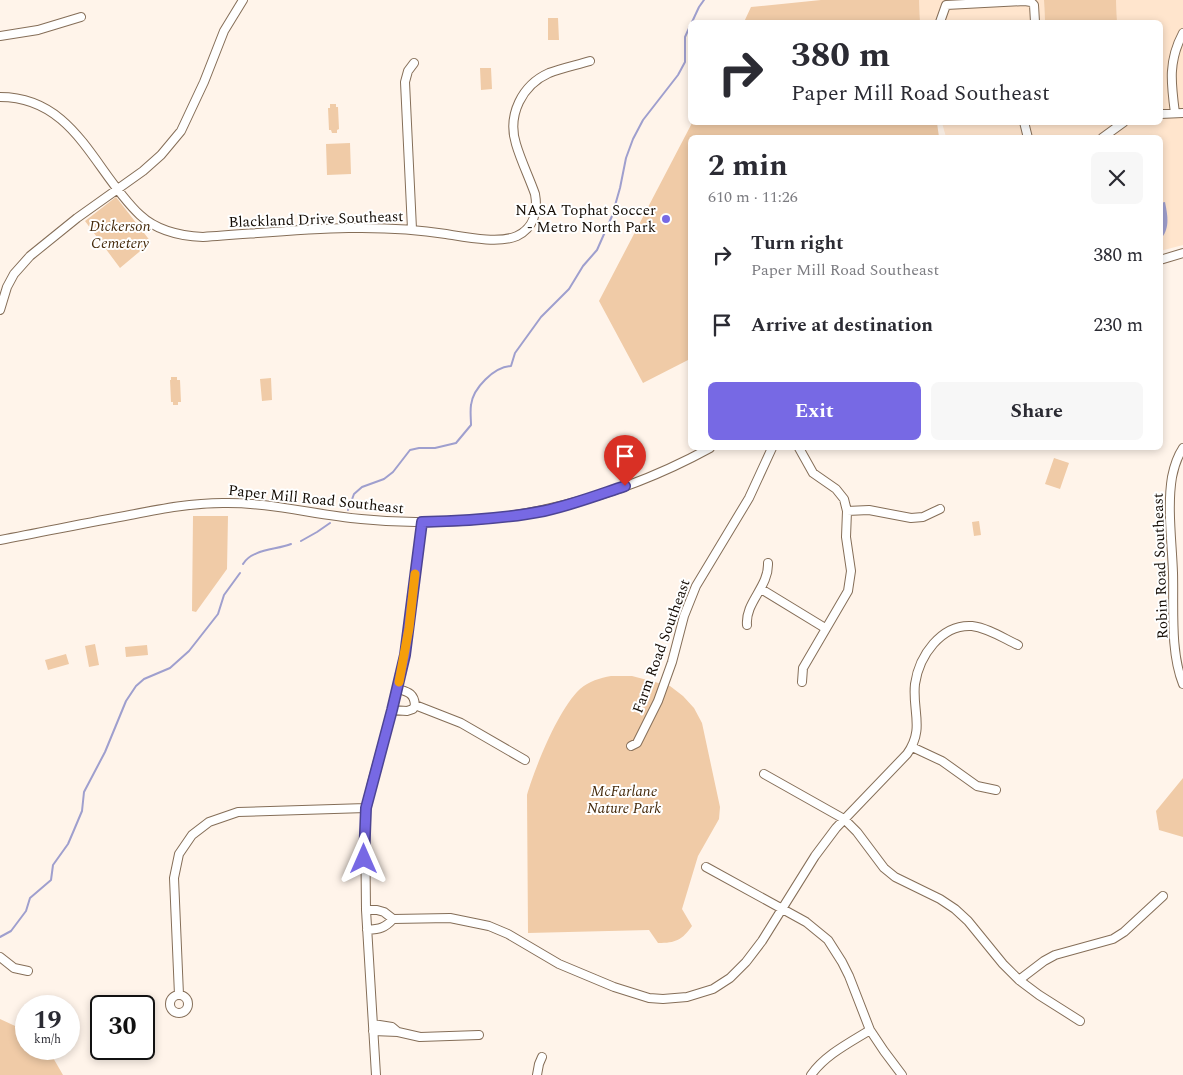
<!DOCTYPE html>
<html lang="en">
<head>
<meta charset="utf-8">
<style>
	:root { --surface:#fff; --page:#f7f7f7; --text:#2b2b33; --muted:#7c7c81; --accent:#7769e4 }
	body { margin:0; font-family:Spectral,serif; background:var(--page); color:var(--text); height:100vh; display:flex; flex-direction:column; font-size:19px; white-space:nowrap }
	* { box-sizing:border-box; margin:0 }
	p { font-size:16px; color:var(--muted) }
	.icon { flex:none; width:28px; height:28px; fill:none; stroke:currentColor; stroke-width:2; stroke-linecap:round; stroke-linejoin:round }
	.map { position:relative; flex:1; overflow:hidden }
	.sheet { position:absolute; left:688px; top:135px; width:475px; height:315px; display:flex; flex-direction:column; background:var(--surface); border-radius:8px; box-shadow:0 2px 8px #0003 }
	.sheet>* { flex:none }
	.guide { position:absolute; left:688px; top:20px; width:475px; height:105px; border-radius:8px; box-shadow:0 2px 8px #0003; background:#fff; color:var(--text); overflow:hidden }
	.speed { position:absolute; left:15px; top:995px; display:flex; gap:10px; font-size:25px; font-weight:700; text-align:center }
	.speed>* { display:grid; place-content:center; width:65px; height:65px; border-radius:50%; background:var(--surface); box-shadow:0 2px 8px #0003; line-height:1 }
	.speed small { font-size:12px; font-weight:400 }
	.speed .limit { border:2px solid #111; border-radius:8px; background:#fff; color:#111 }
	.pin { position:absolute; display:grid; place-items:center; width:42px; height:42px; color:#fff; margin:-51px -21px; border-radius:50% 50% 50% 0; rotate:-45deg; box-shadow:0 0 5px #0007 }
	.pin .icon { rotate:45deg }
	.me { position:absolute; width:55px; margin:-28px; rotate:0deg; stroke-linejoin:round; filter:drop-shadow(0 0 4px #0008) }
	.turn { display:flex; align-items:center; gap:18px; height:105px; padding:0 20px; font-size:22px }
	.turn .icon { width:65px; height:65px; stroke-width:2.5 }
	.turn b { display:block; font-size:35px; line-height:42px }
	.round { display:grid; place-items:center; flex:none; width:52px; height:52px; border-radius:8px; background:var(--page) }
	.summary { display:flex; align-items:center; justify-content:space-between; height:85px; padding:0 20px }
	h1 { font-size:30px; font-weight:700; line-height:38px }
	.primary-button { display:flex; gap:10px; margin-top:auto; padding:10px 20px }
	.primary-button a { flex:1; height:58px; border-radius:8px; background:var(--accent); color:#fff; font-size:20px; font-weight:700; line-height:58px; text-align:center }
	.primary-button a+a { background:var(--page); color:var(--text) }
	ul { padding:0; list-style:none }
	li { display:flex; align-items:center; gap:15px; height:70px; padding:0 20px }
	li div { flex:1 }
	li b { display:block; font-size:19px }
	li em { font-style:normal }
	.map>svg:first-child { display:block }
	.built { fill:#ffe5cd }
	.green { fill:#f0cba7 }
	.water { fill:#9f9fce }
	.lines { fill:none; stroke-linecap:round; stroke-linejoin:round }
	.stream { stroke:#9f9fce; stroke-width:2 }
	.minor-casing { stroke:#856e58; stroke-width:10 }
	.minor { stroke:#fff; stroke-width:8 }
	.route-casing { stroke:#4d4494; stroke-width:12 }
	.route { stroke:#7769e4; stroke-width:9 }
	.slow { stroke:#f59e0b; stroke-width:9 }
	.poi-dot { fill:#7769e4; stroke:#fff; stroke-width:2 }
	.labels { text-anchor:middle; stroke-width:4; stroke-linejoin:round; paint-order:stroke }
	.poi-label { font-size:15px; fill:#140c04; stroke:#fff; text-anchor:end }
	.street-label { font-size:15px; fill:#140c04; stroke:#fff }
	.park-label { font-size:15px; font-style:italic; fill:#462b0c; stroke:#fff }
</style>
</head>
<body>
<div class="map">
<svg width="1183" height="1075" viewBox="0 0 1183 1075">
	<rect width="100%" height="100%" fill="#fff4ea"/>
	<path class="built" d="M919,0H1044L1045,22H920Z
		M1116,0H1183V245L1160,251V138L946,137L942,123L1160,122V22H1117Z"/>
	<path class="green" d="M821,0H919L920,22H744L751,7Z
		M1044,0H1116L1117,22H1045Z
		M548,18H558L559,40H548Z
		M480,68H491L492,89L481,90Z
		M330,104H336V107H338L339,129L337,130V133H332L331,130H329L328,108H330Z
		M692,123H937L939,137L690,138V359L643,383L599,301Z
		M350,143L351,174L327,175L326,144Z
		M116,197L151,242L120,268L85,221Z
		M171,377H177V380H180L181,402H178V405H173V402H171L170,380H171Z
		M271,378L272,400L262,401L260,379Z
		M1054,458L1069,463L1060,489L1045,484Z
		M193,516H228L227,569L196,612L192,611Z
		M979,521L981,535L974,536L972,522Z
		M95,644L99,665L89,667L85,646Z
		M147,645L148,655L126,657L125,647Z
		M66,654L69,664L48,670L45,660Z
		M611,676H632L670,686L683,696L694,708L702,723L720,807L719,819L698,856L682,909L692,926C682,940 676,943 658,943L649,930L528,933L527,795C535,767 559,708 580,689C589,681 600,678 611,676Z
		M1183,778V837L1159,830L1156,811Z
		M0,1019L26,1031V1049H48L63,1075H0Z"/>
	<path class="water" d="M1165,202C1168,217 1170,229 1160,240V203Z"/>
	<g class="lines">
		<path class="stream" d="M692,22L699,7L704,0
			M348,510L354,494L362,487L384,479L393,472L410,450L419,448H435L456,443L471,425C471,419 470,412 471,405C473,388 494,367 511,366L515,353L541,317L569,289L583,266L597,250L612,216L620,188L626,158L633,139L643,120L678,75L685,62V37L690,26
			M301,541L317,532L330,523
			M243,564C252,549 276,550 291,544
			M0,937L11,931L26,911L30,898L51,880L53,865L68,844L74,830L82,811L84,792L105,752L126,701L136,686L144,679L170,668L189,651L218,614L224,595L240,573"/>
		<g class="minor-casing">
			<path id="minor" d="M940,22L946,5L1025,1L1031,2L1034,5L1035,22
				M0,36L38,30L81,17
				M0,97C75,97 94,172 140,215C157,231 181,236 203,237C283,232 366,221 446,234C465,237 499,244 517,236C534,228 538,211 535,194C529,177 521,161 516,144C507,115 522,85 549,73C562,68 577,65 590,61
				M1175,113C1171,83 1168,61 1183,33
				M1160,114L1183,113
				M1024,122L1028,138
				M1102,138L1124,122
				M412,229L405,82L408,71L414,63
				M1160,260L1183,253
				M0,310L7,287L14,274L30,256L77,218L143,171L161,155L181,131L204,82L224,31L243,0
				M799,448L813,473L836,489L844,499L847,511L846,537L851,571L848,591L803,668L802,682
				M1183,448C1177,457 1174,467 1172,477C1167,507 1172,543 1173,573C1174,607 1170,652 1183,684
				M847,511L869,510L911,518L923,517L940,509
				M0,540C43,532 86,523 130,515C161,509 191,503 223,503C269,502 315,515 361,519C483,532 604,506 710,448
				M761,589L825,628
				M747,625C745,602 769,587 768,563
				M398,689C408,692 414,693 415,705
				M415,705L461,723L525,760
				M392,710L407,711L413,709L415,705
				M631,746L637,743L658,701L672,662L684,616L696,586L749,498L772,448
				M912,747L942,761L977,786L996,790
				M764,774L844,819L857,832L884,868L895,877L940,899L955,909L968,921L1003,964L1019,980L1039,995L1080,1021
				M706,867L806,922L828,940L842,962L849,976L870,1030L884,1051L902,1075
				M366,910H377L384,912L393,919L450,918L489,926L508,934L559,964L614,987L649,998L663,999L687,997L713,989L730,978L746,962L762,941L815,856L836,828L907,754C925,729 912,711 915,684C919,656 941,624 972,626C988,628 1003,638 1018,645
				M367,930C380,929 385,928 393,919
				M0,957L14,968L28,971
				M1019,980L1044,961L1055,955L1113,939L1124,932L1163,896
				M179,995L174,878L179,854L192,835L209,822L238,812L366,808
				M170 1004a9 9 0 1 1 18 0a9 9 0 1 1-18 0Z
				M373,1024L392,1027L398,1032
				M373,1031L398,1032L420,1037L479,1035
				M376,1075L366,910L365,815L372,783L392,710L405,655L422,522
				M537,1075L539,1064L542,1057
				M811,1075C825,1055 849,1043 870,1030"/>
		</g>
		<use href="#minor" class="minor"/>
	</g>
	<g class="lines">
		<g class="route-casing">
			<path id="route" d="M364,859L366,808L392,710L405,655L422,522C463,521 504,519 544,511C572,505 598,495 625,486"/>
		</g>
		<use href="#route" class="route"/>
		<path class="slow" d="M399,682L409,628L415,574"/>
	</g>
	<circle class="poi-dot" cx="666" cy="219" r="5"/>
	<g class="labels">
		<g class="poi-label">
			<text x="656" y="215">NASA Tophat Soccer<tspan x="656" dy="17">- Metro North Park</tspan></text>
		</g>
		<g class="street-label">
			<text transform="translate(316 219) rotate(-2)" y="5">Blackland Drive Southeast</text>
			<text transform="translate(316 499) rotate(6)" y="5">Paper Mill Road Southeast</text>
			<text transform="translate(1160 566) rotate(-92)" y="5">Robin Road Southeast</text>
			<text transform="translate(661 646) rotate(-70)" y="5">Farm Road Southeast</text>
		</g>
		<g class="park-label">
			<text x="120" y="231">Dickerson<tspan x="120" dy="17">Cemetery</tspan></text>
			<text x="624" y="796">McFarlane<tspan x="624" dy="17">Nature Park</tspan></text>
		</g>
	</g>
</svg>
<div class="speed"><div>19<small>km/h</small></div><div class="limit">30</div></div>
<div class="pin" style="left:625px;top:486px;background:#d93025"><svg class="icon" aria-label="arrive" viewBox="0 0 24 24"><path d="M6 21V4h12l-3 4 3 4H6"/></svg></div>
<svg class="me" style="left:364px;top:859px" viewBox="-20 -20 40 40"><path d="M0-17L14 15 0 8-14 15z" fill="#7769e4" stroke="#fff" stroke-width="4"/></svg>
<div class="guide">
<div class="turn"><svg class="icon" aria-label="right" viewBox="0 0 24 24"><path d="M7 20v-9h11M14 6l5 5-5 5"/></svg><div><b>380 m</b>Paper Mill Road Southeast</div></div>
</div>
<section class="sheet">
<div class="summary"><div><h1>2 min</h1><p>610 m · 11:26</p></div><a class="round"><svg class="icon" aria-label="close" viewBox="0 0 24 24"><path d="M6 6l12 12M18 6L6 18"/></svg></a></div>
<ul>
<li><svg class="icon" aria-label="right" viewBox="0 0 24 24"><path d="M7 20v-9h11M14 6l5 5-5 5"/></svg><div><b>Turn right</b><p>Paper Mill Road Southeast</p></div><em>380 m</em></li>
<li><svg class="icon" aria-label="arrive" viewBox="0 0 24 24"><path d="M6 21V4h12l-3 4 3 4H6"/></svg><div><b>Arrive at destination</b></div><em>230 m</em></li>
</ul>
<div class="primary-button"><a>Exit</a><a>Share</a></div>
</section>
</div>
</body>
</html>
